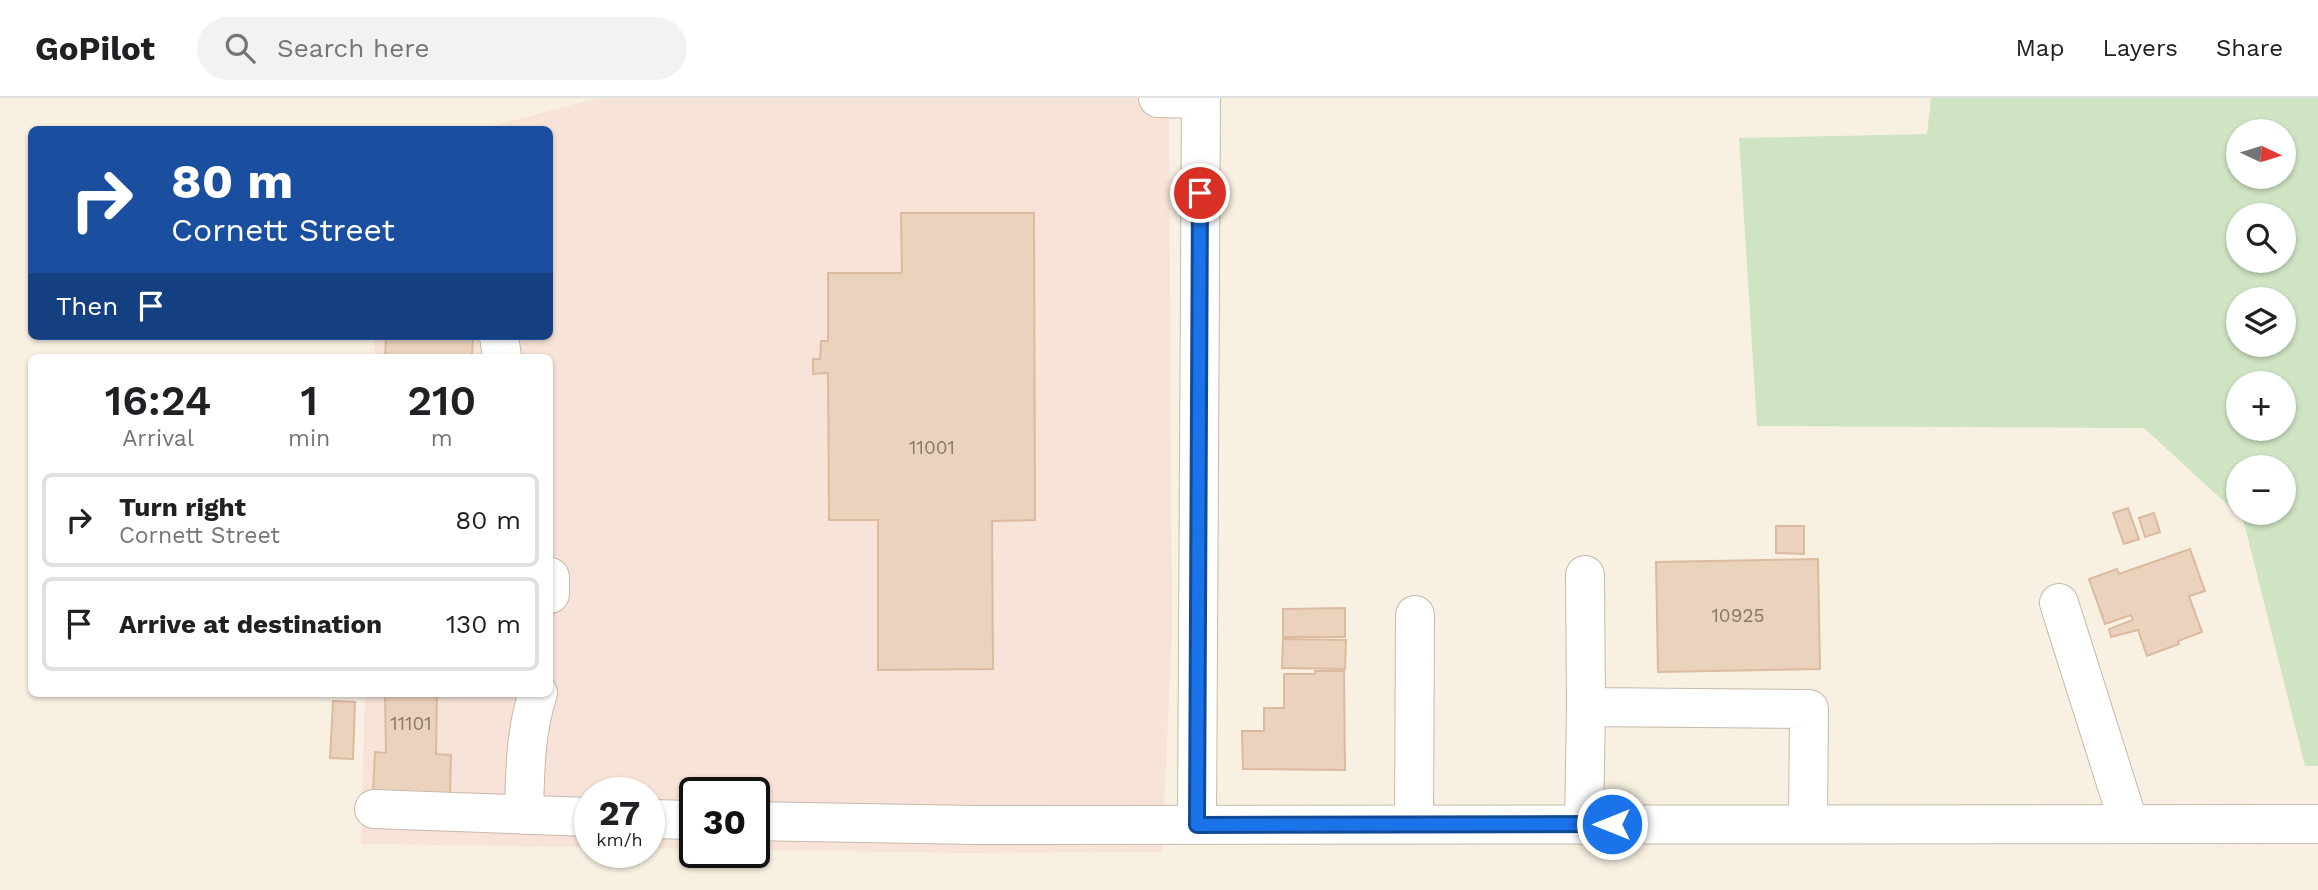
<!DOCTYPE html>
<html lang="en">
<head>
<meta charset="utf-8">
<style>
	:root { --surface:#fff; --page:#f2f2f2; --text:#202124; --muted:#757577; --line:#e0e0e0 }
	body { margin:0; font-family:"Work Sans",sans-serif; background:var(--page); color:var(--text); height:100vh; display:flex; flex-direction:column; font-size:26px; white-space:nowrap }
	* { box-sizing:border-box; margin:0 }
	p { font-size:23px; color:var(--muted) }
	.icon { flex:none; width:38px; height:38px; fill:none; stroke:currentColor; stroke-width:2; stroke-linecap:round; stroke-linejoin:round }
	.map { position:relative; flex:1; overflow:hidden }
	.sheet { position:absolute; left:28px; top:256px; width:525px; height:343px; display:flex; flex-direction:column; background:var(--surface); border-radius:10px; box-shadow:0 2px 5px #0004 }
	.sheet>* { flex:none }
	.hud { position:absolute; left:28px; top:28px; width:525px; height:214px; border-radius:10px; box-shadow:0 2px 5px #0004; background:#1a4fa0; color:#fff; overflow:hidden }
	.needle { width:46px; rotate:94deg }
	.tools { position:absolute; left:2226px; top:21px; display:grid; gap:14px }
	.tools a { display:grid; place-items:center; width:70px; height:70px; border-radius:50%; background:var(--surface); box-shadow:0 2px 5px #0004; font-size:35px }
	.speed { position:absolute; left:574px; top:679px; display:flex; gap:14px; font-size:35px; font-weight:700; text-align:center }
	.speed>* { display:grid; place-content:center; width:91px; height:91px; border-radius:50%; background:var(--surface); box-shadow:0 2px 5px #0004; line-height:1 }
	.speed small { font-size:18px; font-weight:400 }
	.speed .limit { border:4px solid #111; border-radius:10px; background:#fff; color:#111 }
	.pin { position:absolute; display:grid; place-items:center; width:60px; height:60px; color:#fff; margin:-30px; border:4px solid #fff; border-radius:50%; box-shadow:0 2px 7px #0007 }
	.me { position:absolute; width:77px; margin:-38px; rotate:270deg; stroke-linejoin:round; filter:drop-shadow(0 0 5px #0008) }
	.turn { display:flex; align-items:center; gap:24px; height:147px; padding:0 28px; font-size:32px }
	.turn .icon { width:91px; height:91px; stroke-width:2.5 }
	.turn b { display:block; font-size:49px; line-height:60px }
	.then { display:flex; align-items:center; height:66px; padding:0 28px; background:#0003; gap:14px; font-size:26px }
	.eta { display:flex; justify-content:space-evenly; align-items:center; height:119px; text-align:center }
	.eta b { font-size:42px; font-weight:600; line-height:49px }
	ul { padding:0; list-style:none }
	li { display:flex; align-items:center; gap:21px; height:94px; margin:0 14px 10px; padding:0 14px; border:4px solid var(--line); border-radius:10px }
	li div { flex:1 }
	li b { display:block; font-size:26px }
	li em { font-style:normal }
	header { display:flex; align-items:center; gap:42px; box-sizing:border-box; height:98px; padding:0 35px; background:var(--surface); border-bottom:2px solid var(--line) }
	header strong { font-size:33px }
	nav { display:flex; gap:38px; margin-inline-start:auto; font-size:24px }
	.search { width:490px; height:63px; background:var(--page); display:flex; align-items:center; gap:18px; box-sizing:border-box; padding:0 24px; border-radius:38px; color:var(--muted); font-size:26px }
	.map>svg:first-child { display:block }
	.commercial { fill:#f7e3d7 }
	.green { fill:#cee4c3; fill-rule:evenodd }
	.building { fill:#ead2bd; stroke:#dbbaa0; stroke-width:2 }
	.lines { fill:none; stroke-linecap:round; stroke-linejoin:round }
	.minor-casing { stroke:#c7b9ab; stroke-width:40 }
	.minor { stroke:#fff; stroke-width:38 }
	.route-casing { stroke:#114b97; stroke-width:18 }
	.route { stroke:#1a73e8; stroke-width:12 }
	.labels { text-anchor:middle; stroke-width:5; stroke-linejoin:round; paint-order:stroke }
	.number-label { font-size:19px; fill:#8c7868 }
</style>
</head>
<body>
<header>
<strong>GoPilot</strong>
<div class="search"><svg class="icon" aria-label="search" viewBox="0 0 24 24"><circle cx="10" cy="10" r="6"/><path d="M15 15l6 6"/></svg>Search here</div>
<nav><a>Map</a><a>Layers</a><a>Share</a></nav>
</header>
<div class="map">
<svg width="2318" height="792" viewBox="0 0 2318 792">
	<rect width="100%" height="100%" fill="#f8f1e2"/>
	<path class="commercial" d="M598,0H1169L1172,535L1162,754L957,755L754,752V695H695V751L649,750V695H590V749L361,746L365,595H550V259H374L375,238H550V32L482,31Z"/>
	<path class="green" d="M1931,0H2318V668H2305L2243,421L2144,330L1757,328L1739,40L1927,36ZM2238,33H2284V79H2238ZM2284,117V163H2238V117ZM2284,201V247H2238V201ZM2238,285H2284V331H2238ZM2238,369H2284V415H2238Z"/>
	<path class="building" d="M901,115H1034L1035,422L992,423L993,571L878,572V422H829L828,275L813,276V261H820L821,243H828V175H902Z
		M386,238H473L472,259H385Z
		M2128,410L2139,441L2124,446L2113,415Z
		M2154,415L2160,434L2145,439L2139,420Z
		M1776,428H1804V456L1776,455Z
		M2190,451L2205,493L2189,498L2202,534L2178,543L2179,546L2147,558L2138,532L2111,539L2109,531L2133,522L2131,517L2105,526L2089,481L2117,471L2119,476Z
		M1818,461L1820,571L1658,574L1656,464Z
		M1345,510V539H1283V511Z
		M1283,541L1346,542L1345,571L1282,570Z
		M1315,573H1344L1345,672L1243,671L1242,633H1264V610H1284V576H1315Z
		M385,595H437L436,656L451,657L450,696L373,695L375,654L386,655Z
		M333,603L355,604L353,661L330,660Z"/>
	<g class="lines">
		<g class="minor-casing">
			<path id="minor" d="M1158,0L1201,1
				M499,238L502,259
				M1585,477L1586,609
				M550,479V496
				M2059,505L2129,726
				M374,711L590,719
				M524,717C525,676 525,634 538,595
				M649,721L695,722
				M754,723L975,727L2318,726
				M1197,727L1201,0
				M1414,727L1415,517
				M1584,727L1586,609L1809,611L1808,725"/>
		</g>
		<use href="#minor" class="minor"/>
	</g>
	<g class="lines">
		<g class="route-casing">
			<path id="route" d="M1200,95L1197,727L1612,726"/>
		</g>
		<use href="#route" class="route"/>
	</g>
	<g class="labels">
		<g class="number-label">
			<text x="932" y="356">11001</text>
			<text x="1738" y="524">10925</text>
			<text x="411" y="632">11101</text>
		</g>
	</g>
</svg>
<div class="tools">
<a><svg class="needle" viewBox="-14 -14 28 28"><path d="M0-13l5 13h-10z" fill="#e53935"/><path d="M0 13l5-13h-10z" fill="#757577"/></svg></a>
<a><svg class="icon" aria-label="search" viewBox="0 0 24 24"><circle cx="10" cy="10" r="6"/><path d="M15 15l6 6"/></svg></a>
<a><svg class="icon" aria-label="layers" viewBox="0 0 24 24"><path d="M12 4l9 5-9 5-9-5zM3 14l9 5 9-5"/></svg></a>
<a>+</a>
<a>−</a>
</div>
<div class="speed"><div>27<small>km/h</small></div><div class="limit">30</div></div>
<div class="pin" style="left:1200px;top:95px;background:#d93025"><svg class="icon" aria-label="arrive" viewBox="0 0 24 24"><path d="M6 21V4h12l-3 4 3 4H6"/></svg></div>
<svg class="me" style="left:1612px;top:726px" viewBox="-20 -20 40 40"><circle r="17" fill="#1a73e8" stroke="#fff" stroke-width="3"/><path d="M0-11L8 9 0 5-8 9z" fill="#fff"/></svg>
<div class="hud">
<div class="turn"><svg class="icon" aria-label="right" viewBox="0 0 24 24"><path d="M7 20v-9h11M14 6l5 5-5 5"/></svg><div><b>80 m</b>Cornett Street</div></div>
<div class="then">Then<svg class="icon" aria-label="arrive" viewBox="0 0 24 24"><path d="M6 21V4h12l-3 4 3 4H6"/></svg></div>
</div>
<section class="sheet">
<div class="eta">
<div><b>16:24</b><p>Arrival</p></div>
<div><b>1</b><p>min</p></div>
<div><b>210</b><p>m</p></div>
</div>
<ul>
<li><svg class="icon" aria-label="right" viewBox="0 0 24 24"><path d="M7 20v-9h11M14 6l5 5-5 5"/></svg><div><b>Turn right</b><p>Cornett Street</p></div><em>80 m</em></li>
<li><svg class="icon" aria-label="arrive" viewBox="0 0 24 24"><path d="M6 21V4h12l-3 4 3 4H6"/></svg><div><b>Arrive at destination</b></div><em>130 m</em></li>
</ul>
</section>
</div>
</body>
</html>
